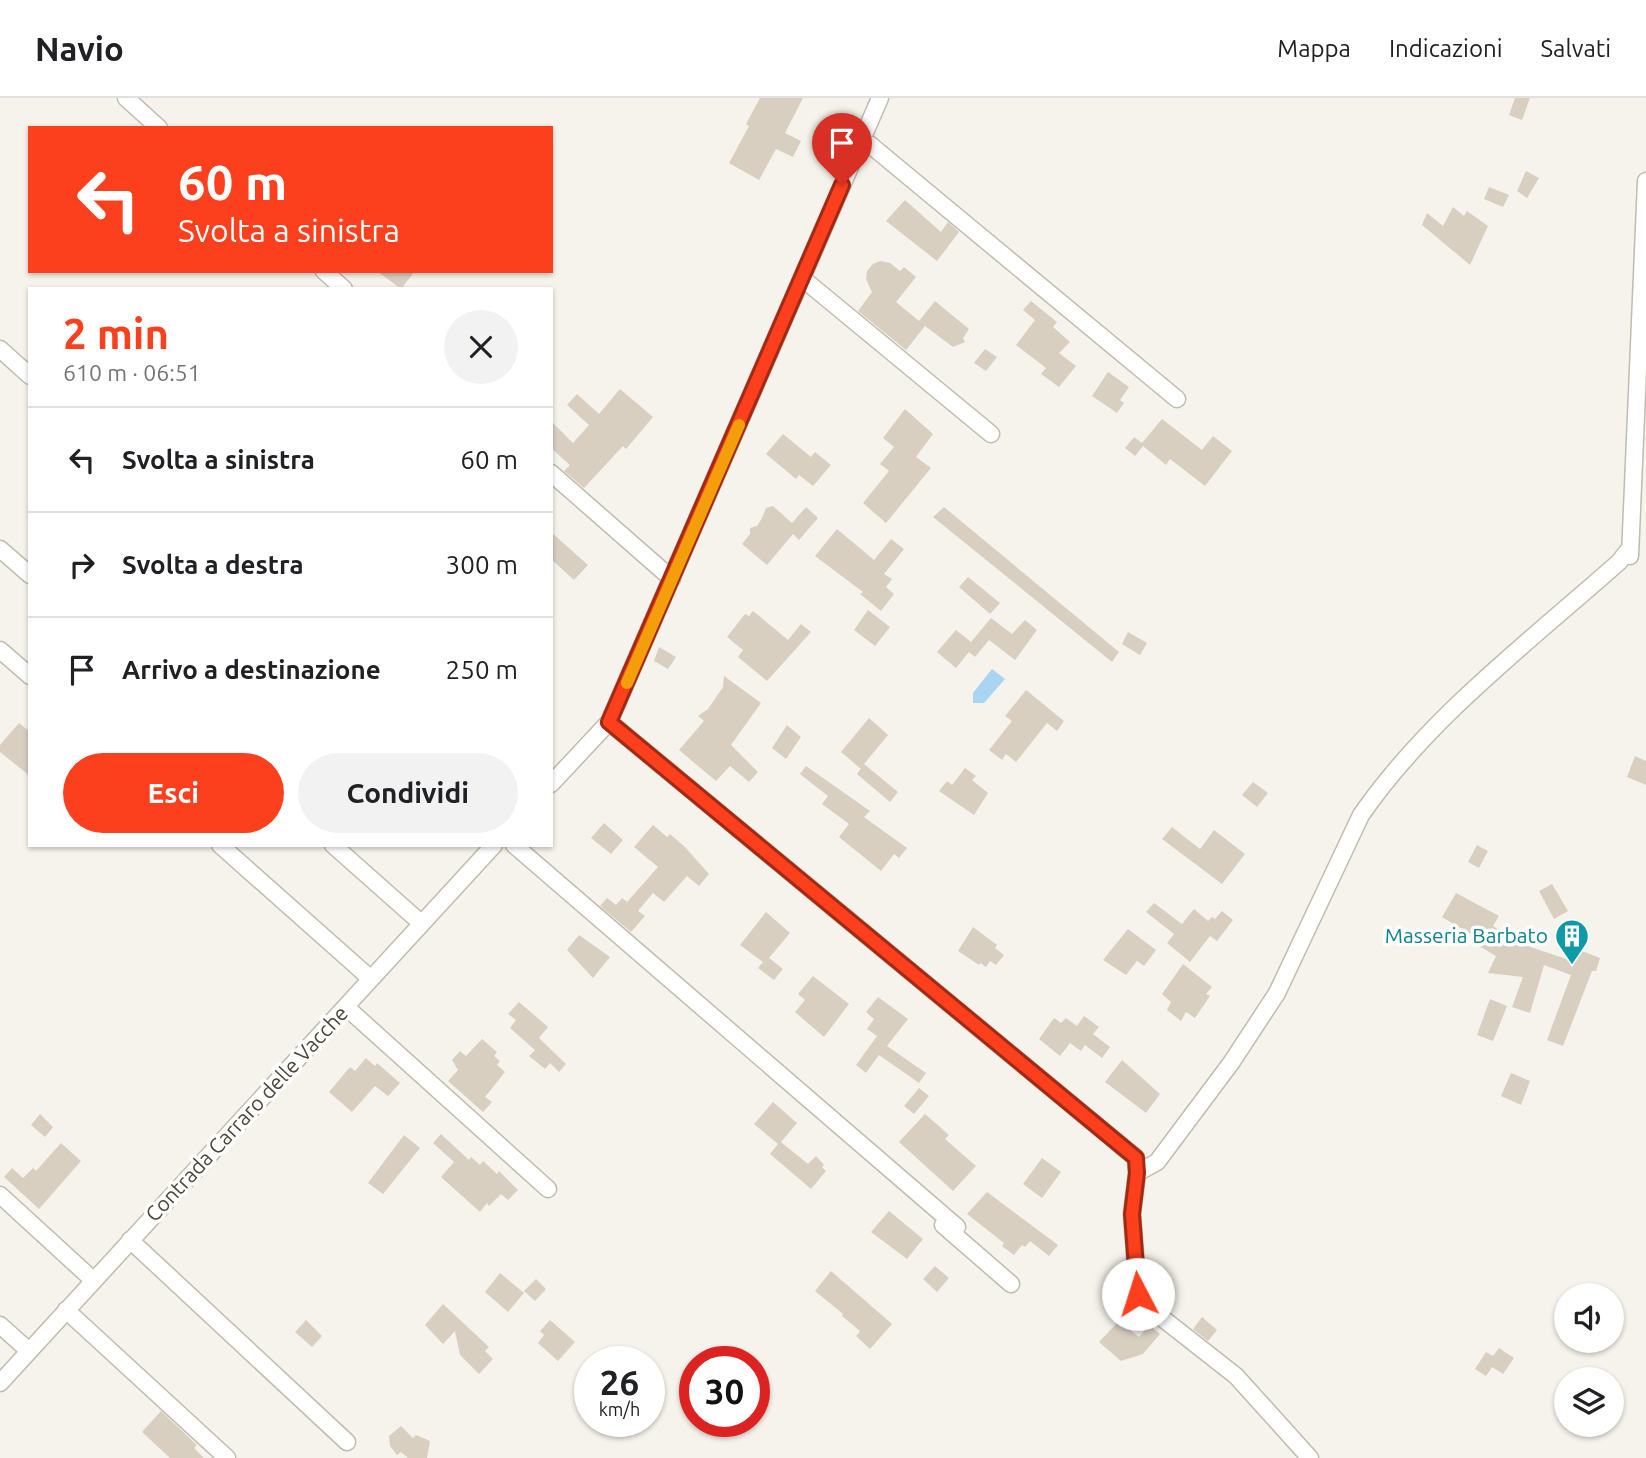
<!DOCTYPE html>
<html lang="it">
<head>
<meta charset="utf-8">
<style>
	:root { --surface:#fff; --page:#f2f2f2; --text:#202124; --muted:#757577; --line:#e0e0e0; --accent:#fc3f1d }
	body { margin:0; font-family:Ubuntu,sans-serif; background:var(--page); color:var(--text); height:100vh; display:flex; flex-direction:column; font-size:26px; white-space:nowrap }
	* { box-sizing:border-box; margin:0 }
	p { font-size:23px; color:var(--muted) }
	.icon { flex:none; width:38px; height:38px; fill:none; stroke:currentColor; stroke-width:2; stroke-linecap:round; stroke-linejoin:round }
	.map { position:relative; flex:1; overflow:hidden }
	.sheet { position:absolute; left:28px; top:189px; width:525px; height:560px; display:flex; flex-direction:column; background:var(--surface); border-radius:0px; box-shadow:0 2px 5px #0004 }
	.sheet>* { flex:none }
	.banner { position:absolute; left:28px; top:28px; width:525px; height:147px; border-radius:0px; box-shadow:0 2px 5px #0004; background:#fc3f1d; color:#fff; overflow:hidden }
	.fabs { position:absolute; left:1554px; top:1185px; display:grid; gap:14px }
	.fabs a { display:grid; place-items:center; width:70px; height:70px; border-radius:50%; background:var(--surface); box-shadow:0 2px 5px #0004; font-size:35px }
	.speed { position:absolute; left:574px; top:1248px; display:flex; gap:14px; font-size:35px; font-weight:700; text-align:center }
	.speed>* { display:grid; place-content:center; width:91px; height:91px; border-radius:50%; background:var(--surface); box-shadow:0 2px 5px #0004; line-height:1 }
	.speed small { font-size:18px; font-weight:400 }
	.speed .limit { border:10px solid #d22; background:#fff; color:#111 }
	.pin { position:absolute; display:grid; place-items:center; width:60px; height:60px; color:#fff; margin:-72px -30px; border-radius:50% 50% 50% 0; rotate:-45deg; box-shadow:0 0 7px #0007 }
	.pin .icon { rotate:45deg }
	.me { position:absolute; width:77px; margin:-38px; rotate:355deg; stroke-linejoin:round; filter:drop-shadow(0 0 5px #0008) }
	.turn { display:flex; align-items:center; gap:24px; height:147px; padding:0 35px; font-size:32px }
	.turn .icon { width:91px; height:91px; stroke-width:2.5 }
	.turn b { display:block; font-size:49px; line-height:60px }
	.round { display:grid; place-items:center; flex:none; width:74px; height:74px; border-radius:37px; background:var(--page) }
	.summary { display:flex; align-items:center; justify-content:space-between; height:119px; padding:0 35px }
	h1 { font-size:42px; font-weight:700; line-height:52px; color:var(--accent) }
	.cta { display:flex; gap:14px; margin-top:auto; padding:14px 35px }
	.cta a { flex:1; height:80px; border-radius:42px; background:var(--accent); color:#fff; font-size:28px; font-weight:700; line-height:80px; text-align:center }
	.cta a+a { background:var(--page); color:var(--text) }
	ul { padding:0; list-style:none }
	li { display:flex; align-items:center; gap:21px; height:105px; padding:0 35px; border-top:2px solid var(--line) }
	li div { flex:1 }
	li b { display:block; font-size:26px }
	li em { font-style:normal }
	header { display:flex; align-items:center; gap:42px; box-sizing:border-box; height:98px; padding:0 35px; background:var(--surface); border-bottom:2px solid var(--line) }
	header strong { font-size:33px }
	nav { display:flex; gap:38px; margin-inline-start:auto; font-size:24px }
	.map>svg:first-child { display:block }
	.water { fill:#a9d4f2 }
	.building { fill:#d8cfc1 }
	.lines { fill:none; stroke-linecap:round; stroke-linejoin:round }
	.minor-casing { stroke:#c2bbae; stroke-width:19 }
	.minor { stroke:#fff; stroke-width:16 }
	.route-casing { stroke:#a42913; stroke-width:18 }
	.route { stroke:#fc3f1d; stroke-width:12 }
	.slow { stroke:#f59e0b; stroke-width:12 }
	.labels { text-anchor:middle; stroke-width:7; stroke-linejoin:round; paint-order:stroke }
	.culture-label { font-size:21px; fill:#0d838f; stroke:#fff; text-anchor:end }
	.street-label { font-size:21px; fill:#4b4439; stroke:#fff }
</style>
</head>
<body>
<header>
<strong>Navio</strong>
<nav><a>Mappa</a><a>Indicazioni</a><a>Salvati</a></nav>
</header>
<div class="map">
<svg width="1646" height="1360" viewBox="0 0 1646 1360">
	<rect width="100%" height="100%" fill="#f6f3ec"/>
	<path class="water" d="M992,571L1005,581L984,605H973V595Z"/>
	<path class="building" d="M760,0H803L785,35L801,43L793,59L776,51L759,82L729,65L749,28L746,26Z
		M1515,0H1530L1522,22L1509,17Z
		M1526,73L1539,80L1527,100L1517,93Z
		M1489,89L1509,97L1503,109L1484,101Z
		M905,102L941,134L948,124L959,134L937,163L886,123Z
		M1453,109L1464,118L1467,113L1488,128L1470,167L1422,127L1427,115L1443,128Z
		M880,163L890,165L900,173L904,169L916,179L896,204L919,223L935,203L969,231L963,240L965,244L953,249L925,228L906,252L858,213L872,194L866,181L867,173L873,166Z
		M377,173H415L401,191Z
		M1031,203L1057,224L1053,229L1070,244L1059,255L1076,268L1059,289L1041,276L1046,270L1016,247L1035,222L1023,212Z
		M985,251L997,259L986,273L974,265Z
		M1108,274L1129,289L1120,302L1124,305L1117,315L1092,298Z
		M620,291L653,319L626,351L623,348L584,390L564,373L570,367L551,350V323L573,345L589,327L567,307L577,296L599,316Z
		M905,311L933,336L916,359L931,370L886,425L863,405L889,373L880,366L894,349L883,340Z
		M1162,321L1202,352L1213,338L1232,353L1205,388L1170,361L1166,367L1143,348L1135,358L1125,350L1134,339L1142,345Z
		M783,336L811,359L815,354L831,367L813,388L799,377L796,381L766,356Z
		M773,408L792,425L806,409L818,420L799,442L793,436L767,467L742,446L750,436V430L757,428L762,420L766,410Z
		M944,409L1119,554L1112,564L933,419Z
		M837,431L874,462L891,441L904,451L884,476L892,481L886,489L894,496L881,513L860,496L863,494L815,458Z
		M551,434L588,467L574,482L551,461Z
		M968,479L1000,505L990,516L959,489Z
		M868,512L890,529L875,548L854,532Z
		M753,513L788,542L801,526L811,534L767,583L738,559L743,552L727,539L745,516L749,518Z
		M991,520L1012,536L1025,522L1037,532L1015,562L989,542L975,559L969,554L956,570L937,554L956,532L971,544Z
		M1128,534L1147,545L1140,557L1122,546Z
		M659,549L676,559L668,571L654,563Z
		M724,578L761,605L731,647L758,674L749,684L730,668L716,683L679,652L704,623L698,618L708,611L723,589Z
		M1026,592L1064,623L1057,633L1047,625L1016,664L1006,656L1002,662L989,652L1012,623L1005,618Z
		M869,620L888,637L864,666L898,694L890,704L857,676L862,669L861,671L841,654Z
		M19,625L30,634V678L0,654V647Z
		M787,627L801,639L786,661L772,650Z
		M1635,658L1646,663V687L1627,679Z
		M806,668L870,713L864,719L907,750L899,760L894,756L881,773L839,739L849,726L822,706L828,698L800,676Z
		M965,670L976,678L972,682L988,695L974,717L939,693L947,683L952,687Z
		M1253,684L1268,695L1257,709L1242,697Z
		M604,725L623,742L611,756L591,740Z
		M653,727L667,739L670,736L685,749L709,776L699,788L687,778L664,804L653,795L638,813L645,818L631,834L600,808L607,800L616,807L622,800L627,804L658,769L634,749Z
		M1172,729L1200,751L1214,732L1245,756L1222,786L1162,741Z
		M1477,747L1488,753L1479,770L1468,764Z
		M1552,786L1568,813L1554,821L1539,793Z
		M1456,795L1499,818L1493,828L1522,846L1575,864L1579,852L1600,860L1596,873H1592L1563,948L1547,942L1571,877L1544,867L1530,915L1512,909L1523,879L1488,875L1496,858L1479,848L1482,843L1442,819Z
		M1154,805L1182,826L1194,811L1208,823L1212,819L1215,821L1222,813L1233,822L1217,843L1210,838L1190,864L1167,845L1174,836L1146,814Z
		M766,814L790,835L769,860L783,871L774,882L758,870L763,864L740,847Z
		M973,829L997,847L995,850L1004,857L996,867L990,863L986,869L980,865L979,867L958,853Z
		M1128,831L1156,852L1144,868L1137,863L1126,877L1103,862Z
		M579,837L610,859L593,880L567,852Z
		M1183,866L1212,889L1206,896L1210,898L1195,920L1186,914L1181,923L1167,912L1171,904L1162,896Z
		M813,878L849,906L824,939L795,914L805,902L798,896Z
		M878,899L908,921L887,948L926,975L919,985L879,957L866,975L856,967L877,938L867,931L874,921L866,914Z
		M1490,901L1507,908L1493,943L1477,937Z
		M519,904L548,929L539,940L566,966L559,974L550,965L545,971L529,958L535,952L510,930L516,922L508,916Z
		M1084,918L1099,929L1093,936L1110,949L1102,960L1085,947L1081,953L1070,945L1060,958L1039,941L1054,920L1061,925L1066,920L1077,928Z
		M482,941L497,954L494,958L500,963L497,967L505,974L485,999L492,1004L483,1014L448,983L458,972L452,962L460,953L466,958Z
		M366,960L375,968L377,965L400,985L388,998L375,988L352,1014L329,994L350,969L355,973Z
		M1122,962L1160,996L1146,1015L1105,984Z
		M1511,975L1530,983L1521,1007L1501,998Z
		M919,990L929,998L914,1016L904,1008Z
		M773,1004L797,1025L781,1044L808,1066L816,1058L824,1067L822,1069L826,1073L811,1091L770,1056L778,1046L754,1026Z
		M40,1016L53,1029L45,1039L31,1027Z
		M925,1016L949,1037L945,1041L976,1068L953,1093L899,1044Z
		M441,1036L469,1062L471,1059L480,1067L483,1063L497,1076L499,1073L518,1092L508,1102L501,1096L489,1108L487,1105L480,1114L441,1079L454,1064L433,1045Z
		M404,1037L420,1050L383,1096L368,1085Z
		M61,1045L81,1063L39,1111L4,1079L12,1070L23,1080L33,1070L36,1073Z
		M1042,1060L1061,1074L1042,1100L1023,1086Z
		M987,1094L1058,1147L1049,1158L1030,1143L1025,1149L1022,1147L1014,1157L1002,1148L1004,1145L967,1116Z
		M889,1113L923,1141L907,1161L871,1134Z
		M935,1168L949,1180L937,1194L923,1181Z
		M831,1173L892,1226L870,1251L856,1238L860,1233L842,1218L843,1216L815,1193Z
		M500,1175L524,1195L508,1214L485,1194Z
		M536,1181L546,1191L535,1203L524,1193Z
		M443,1206L489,1249L485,1253L493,1261L479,1276L460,1257L455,1233L443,1246L425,1227Z
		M1202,1219L1217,1232L1208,1243L1193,1231Z
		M306,1222L322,1238L312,1249L295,1234Z
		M550,1222L575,1244L558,1263L538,1245L544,1237L540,1233Z
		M1119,1223L1139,1239L1149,1227L1160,1236L1143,1256L1121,1263L1099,1244Z
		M1499,1250L1514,1260L1503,1276L1492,1269L1486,1278L1475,1271L1486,1254L1493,1258Z
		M161,1313L197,1347L194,1350L204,1360H170L142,1334Z
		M401,1328L413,1340L416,1337L430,1343L427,1360H408L401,1354L397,1357L390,1348L389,1338Z"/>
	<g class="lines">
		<g class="minor-casing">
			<path id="minor" d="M126,0L159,30
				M862,40L1177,301
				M324,173L344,191
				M802,180L991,336
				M0,251L30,278
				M551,375L672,481
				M0,451L30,477
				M1630,458L1646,83
				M0,552L30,578
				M609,624L1136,1060L1137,1075L1132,1116L1138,1196L1143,1205L1236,1278L1310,1360
				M551,686L609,624L880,0
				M220,747L371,881
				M333,747L421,825
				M514,747L957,1129
				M346,909L548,1091
				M1137,1075L1157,1064L1231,965L1277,895L1361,717C1429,619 1530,543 1619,464L1630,450
				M0,1097L93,1182
				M943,1127L1011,1186
				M130,1142L347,1344
				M66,1212L227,1360
				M0,1227L29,1253
				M0,1285L494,747"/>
		</g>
		<use href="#minor" class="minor"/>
	</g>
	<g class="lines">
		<g class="route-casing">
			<path id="route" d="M842,87L609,624L1136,1060L1137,1075L1132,1116L1138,1196"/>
		</g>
		<use href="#route" class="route"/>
		<path class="slow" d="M627,585L739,327"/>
	</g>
	<defs>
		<g id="building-pin" transform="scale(1.75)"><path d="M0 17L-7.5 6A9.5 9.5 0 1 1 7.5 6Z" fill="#0f9aa8" stroke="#fff"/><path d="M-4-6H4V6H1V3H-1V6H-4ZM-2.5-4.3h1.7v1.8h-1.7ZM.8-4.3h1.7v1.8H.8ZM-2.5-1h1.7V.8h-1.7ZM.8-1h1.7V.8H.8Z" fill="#fff"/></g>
	</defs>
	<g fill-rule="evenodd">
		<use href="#building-pin" x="1572" y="838"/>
	</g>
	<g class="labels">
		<g class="culture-label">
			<text x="1548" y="845">Masseria Barbato</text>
		</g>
		<g class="street-label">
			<text transform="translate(247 1016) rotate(-47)" y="7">Contrada Carraro delle Vacche</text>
		</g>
	</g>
</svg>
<div class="fabs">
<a><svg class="icon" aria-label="sound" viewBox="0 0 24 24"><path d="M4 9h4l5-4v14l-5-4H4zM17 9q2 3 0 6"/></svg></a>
<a><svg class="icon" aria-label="layers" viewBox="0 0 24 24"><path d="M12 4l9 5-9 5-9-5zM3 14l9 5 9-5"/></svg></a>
</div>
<div class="speed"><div>26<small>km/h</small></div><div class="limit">30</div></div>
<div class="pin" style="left:842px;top:87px;background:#d93025"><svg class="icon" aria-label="arrive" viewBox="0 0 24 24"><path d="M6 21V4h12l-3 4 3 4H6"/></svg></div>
<svg class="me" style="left:1138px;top:1196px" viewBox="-20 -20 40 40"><circle r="19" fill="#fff"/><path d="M0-13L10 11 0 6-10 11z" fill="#fc3f1d"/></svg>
<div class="banner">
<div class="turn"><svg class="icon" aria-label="left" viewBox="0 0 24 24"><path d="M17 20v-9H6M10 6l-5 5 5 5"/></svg><div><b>60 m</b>Svolta a sinistra</div></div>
</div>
<section class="sheet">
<div class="summary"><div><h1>2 min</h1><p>610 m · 06:51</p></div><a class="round"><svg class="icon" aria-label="close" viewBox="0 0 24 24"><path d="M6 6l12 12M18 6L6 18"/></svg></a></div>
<ul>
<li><svg class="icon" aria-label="left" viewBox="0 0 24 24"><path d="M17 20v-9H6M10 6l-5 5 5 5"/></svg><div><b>Svolta a sinistra</b></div><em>60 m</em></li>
<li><svg class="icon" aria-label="right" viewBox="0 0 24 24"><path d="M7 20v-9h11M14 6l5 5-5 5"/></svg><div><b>Svolta a destra</b></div><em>300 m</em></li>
<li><svg class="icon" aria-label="arrive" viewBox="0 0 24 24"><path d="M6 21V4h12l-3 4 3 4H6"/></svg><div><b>Arrivo a destinazione</b></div><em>250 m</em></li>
</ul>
<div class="cta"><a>Esci</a><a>Condividi</a></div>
</section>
</div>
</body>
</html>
